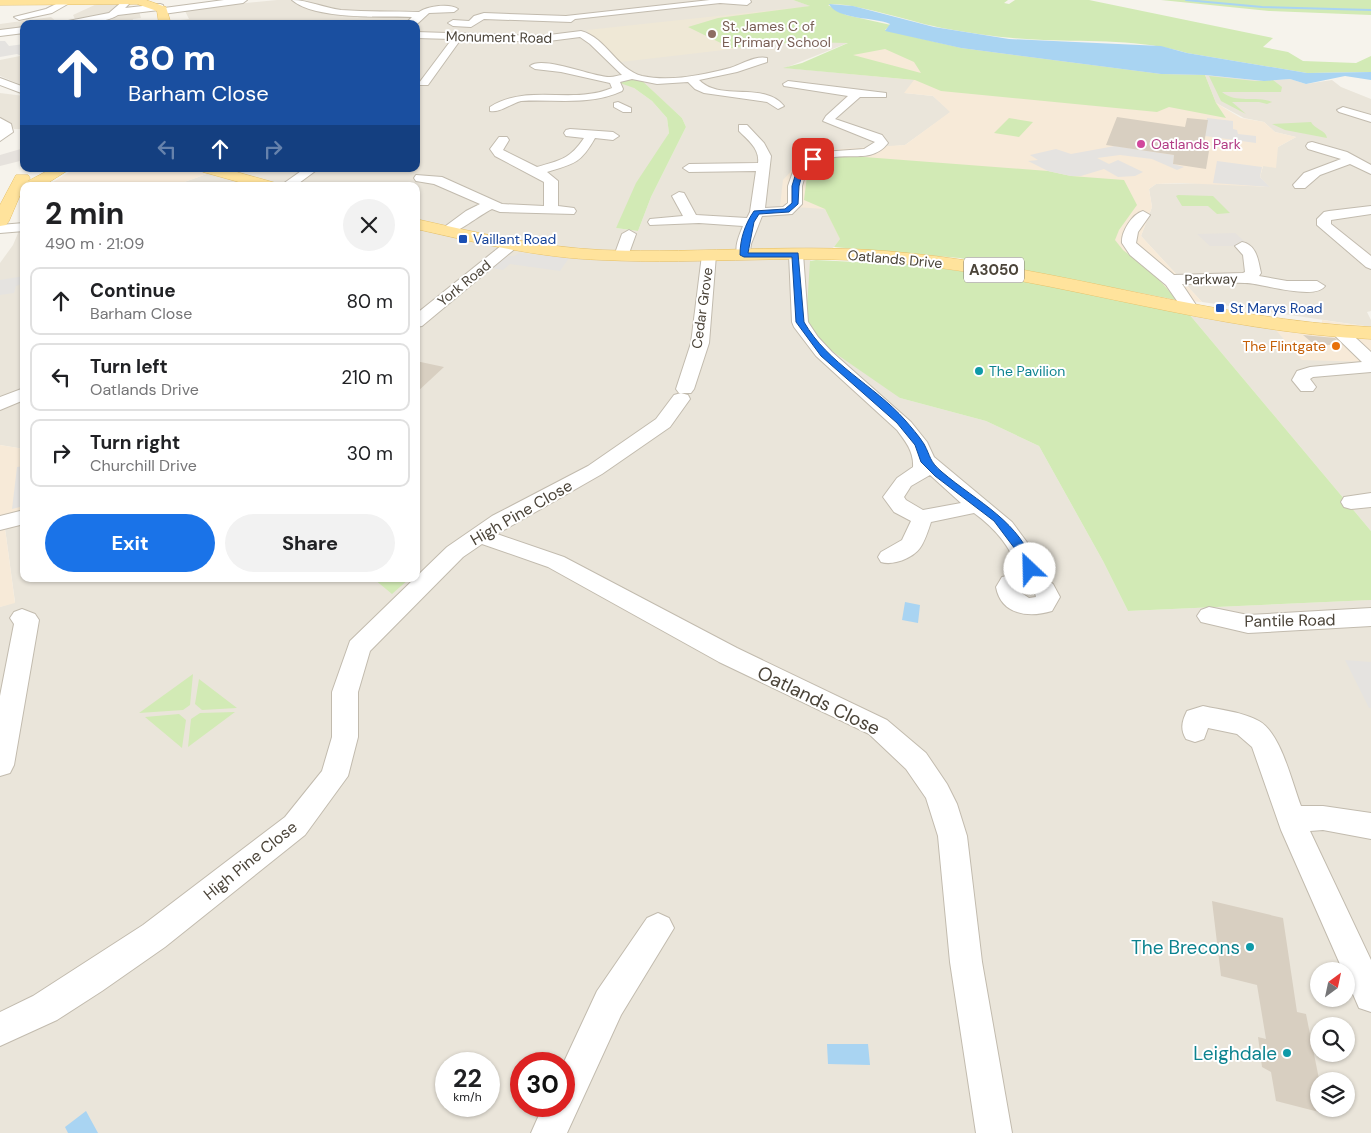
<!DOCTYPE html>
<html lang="en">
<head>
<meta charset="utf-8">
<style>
	:root { --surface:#fff; --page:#f2f2f2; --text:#202124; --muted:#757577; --line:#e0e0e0; --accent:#1a73e8 }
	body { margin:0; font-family:"DM Sans",sans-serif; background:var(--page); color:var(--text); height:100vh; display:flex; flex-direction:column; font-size:19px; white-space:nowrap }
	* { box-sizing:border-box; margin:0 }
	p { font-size:16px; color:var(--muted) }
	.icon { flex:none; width:28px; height:28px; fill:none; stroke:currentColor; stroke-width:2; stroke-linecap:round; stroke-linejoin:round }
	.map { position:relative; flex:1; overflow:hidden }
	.details { position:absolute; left:20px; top:182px; width:400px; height:400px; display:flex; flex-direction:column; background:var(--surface); border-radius:10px; box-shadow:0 1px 4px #0004 }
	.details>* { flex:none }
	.banner { position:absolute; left:20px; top:20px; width:400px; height:152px; border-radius:10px; box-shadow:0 1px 4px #0004; background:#1a4fa0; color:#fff; overflow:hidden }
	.needle { width:32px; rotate:33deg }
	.buttons { position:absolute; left:1310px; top:962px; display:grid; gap:10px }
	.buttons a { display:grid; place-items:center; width:45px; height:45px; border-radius:50%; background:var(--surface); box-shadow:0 1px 4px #0004; font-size:25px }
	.speed { position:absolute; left:435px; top:1052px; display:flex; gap:10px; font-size:25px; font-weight:700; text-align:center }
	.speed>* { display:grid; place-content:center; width:65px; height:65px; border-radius:50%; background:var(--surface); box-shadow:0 1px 4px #0004; line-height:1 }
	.speed small { font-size:12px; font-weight:400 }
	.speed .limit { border:8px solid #d22; background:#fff; color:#111 }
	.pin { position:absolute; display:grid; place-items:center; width:42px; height:42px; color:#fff; margin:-21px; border-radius:10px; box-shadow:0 2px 8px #0006 }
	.me { position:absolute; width:55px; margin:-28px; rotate:336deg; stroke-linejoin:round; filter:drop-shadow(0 0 4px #0008) }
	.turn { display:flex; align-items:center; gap:18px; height:105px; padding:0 25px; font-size:22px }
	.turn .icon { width:65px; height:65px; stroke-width:2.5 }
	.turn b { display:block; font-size:35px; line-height:42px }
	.lanes { display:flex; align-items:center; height:48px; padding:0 25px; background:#0003; justify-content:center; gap:25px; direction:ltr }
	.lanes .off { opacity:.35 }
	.round { display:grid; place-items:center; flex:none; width:52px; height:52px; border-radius:26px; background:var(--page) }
	.summary { display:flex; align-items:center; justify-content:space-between; height:85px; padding:0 25px }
	h1 { font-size:30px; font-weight:700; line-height:38px }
	.cta { display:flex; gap:10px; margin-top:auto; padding:10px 25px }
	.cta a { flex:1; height:58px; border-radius:30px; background:var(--accent); color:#fff; font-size:20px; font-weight:700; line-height:58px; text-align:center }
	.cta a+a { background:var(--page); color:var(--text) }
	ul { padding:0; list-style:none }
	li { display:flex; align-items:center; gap:15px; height:68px; margin:0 10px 8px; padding:0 15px; border:2px solid var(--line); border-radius:10px }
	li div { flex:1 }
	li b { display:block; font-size:19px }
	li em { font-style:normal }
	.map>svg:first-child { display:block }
	.residential { fill:#eae5da; fill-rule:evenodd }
	.commercial { fill:#f7ead8 }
	.industrial { fill:#e6e2dd }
	.education { fill:#efe8d6 }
	.green { fill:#d2eab5; fill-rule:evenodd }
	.parking { fill:#e5e3e0 }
	.water { fill:#a9d4f2 }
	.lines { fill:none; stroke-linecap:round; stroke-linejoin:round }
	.stream { stroke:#a9d4f2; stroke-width:2 }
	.building { fill:#d8cfc1 }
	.minor-casing { stroke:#c2bbae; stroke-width:2 }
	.major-casing { stroke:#e6c16a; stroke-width:1 }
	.minor { fill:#fff; fill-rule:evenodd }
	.major { fill:#ffe39c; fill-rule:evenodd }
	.route { fill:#1a73e8; stroke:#114b97 }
	.education-dot { fill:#8d6e63; stroke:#fff; stroke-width:2 }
	.hotel-dot { fill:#d1479c; stroke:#fff; stroke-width:2 }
	.transit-dot { fill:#1a4fb4; stroke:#fff; stroke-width:2 }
	.food-dot { fill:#e8710a; stroke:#fff; stroke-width:2 }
	.culture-dot { fill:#0f9aa8; stroke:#fff; stroke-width:2 }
	.labels { text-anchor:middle; stroke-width:4; stroke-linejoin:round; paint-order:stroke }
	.far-education-label { font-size:14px; fill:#785e54; stroke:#fff; text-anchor:start }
	.far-street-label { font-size:14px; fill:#4b4439; stroke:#fff }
	.far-hotel-label { font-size:14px; fill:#b23c85; stroke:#fff; text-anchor:start }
	.far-transit-label { font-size:14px; fill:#164399; stroke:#fff; text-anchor:start }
	.far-food-label { font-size:14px; fill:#c56008; stroke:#fff; text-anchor:end }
	.far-culture-label { font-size:14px; fill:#0d838f; stroke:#fff; text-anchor:start }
	.shield { fill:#fff; stroke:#817c74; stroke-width:1 }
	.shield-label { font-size:15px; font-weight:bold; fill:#4b4439 }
	.street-label { font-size:16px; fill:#4b4439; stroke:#fff }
	.near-street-label { font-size:19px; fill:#4b4439; stroke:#fff }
	.near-culture-label { font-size:19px; fill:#0d838f; stroke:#fff; text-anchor:end }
</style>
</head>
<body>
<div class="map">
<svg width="1371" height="1133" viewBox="0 0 1371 1133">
	<rect width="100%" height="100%" fill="#f6f3ec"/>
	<path class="residential" d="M277,0H793L811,6L800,8L850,42L785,68L915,80L905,93L933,96L951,112L905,145L845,151L825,209L841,239L834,247L810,261L900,398L986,421L1039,446L1103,561L1128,611L1371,600V1133H0V607L15,602L4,521L24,516V579H416V186H173L218,170L235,175L245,169H416V24H182L172,21L189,19L184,9ZM642,82L682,118L686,127L651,197L638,231L616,228L669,133L667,118L652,101L634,88ZM1319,971H1346V999H1319ZM1319,1026H1346V1054H1319ZM446,1064H489V1106H446ZM521,1064H564V1106H521ZM1319,1081H1346V1109H1319Z
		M99,3H124L139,11L141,18L133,19L132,23L121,24L99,18L105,14L75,19L73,15Z
		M51,17L58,23L24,24V29L0,33V24Z
		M20,56L24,57V86L0,76V60Z
		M1205,75L1264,81L1290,79L1306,84L1332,80L1341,87L1371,99V311L1367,312L1371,320V327L1202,302L1141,236L1152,207L1149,189L1156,184L1213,183L1269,187L1260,177L1263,166L1278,147L1296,137L1275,132L1264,122L1244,118L1216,103Z
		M0,93L24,96V129H14L10,123L0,118Z
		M24,219V449L0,445V263L13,245Z
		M1189,314L1274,328L1360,360L1371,362V531Z"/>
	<path class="commercial" d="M905,39L1205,75L1216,103L1241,118L1264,122L1275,132L1296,137L1278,147L1276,168L1263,166L1260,177L1270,187L1181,183L1156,184L1149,189L1152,207L1141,236L1202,302L1177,300L960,258L834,247L840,239L825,209L780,206L783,180L810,151L905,145L950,112L933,96L904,93L914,80L841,73L851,55Z
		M74,169H245L235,175L218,170L173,186H47Z
		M1322,320L1371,327V362L1302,360L1274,328L1321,333Z
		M0,445L24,449V516L4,521L15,603L0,607Z"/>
	<path class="industrial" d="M24,148V160L0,166V155Z
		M1235,233L1250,246H1210L1197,234Z"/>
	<path class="education" d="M811,6L817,39L621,62L590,37L587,30Z"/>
	<path class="green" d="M793,0H1008L1004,3L1009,4L1015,0H1089L1273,38L1263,47L1288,52L1303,61L1356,63L1371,56V72L1307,73L1187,53C1141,39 1091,42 1044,40C1009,39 976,34 942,28C918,24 846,0 828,5L846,15L891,25L885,30L961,48L1161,74L1205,75L1216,103L1226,118L1169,107L1157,112L941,91L915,80L783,68L802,63L848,43L799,42L731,48L688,27L718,18L810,6ZM885,49L914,62L921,73L853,55Z
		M1161,0H1371V15L1269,11Z
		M1209,76L1255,81L1273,80L1282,87L1281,92H1222C1236,104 1255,95 1272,102L1267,104L1259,102H1232L1246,114L1221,101Z
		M639,78L682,118L686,127L651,197L638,231L616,228L636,183L669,133L667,118L652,101L634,88L620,83L625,80Z
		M1009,118L1033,122L1019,137L994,133Z
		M1311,122C1314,129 1326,130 1327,138L1285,130L1272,124Z
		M851,156L1048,171L1071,176L1124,180L1137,205L1119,230L1115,240L1123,250L1155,275L1177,300L960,258L834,247L840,239L825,209L804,200L808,168L835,157Z
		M1178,195L1213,196L1230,213L1217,214L1208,206H1182L1176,196Z
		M816,260L915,265L975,273L994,280L1013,279L1189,314L1371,531V600L1128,611L1103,561L1039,446L986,421L900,398L829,349L814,333L806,322L810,261Z
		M374,579H409L392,594Z
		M193,674L190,705L183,710L139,713Z
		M199,679L237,708L202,710L195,704Z
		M235,712L188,747L191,719L200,713Z
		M179,714L186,720L182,748L145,717Z"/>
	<path class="parking" d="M0,41H5L9,46L24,44V57L17,54L0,57Z
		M1207,118L1233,121V129L1237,130L1238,134L1256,136V143L1205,136Z
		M1115,146L1174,155L1173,164L1184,167L1177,170L1152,159L1120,155L1097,158L1109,164L1118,160L1143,172L1135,176L1118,177L1104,169L1081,176H1071L1048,171L1028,161L1038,160L1030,155L1056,149L1071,154Z
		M1217,161L1262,167L1260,177L1270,187L1213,183Z
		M519,253L569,258L560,271L510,264L503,270L492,268L508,256H514Z
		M24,276V283L16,286L14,293L0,295V280Z
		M24,466V506L12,509L17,467Z
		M1345,660L1371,662V708H1369Z"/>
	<path class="water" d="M829,4L853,6L934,27L1009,39L1161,46L1187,53L1307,73L1371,72V80L1345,76L1306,84L1290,79L1264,81L1205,75L1161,74L961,48L885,31L890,24C876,17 837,20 829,4Z
		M905,602L920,605L918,623L902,620Z
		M827,1044H868L870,1065L828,1064Z
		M86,1111L98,1133H68L65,1127Z"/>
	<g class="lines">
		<path class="stream" d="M1186,0L1262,7L1371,10"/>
	</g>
	<path class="building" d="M1117,117L1185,127L1187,118L1208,120L1203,150L1209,151L1206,169L1173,164L1174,155L1106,145Z
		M1303,335L1335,338L1341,344L1316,346Z
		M416,361L444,367L416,393Z
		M1212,901L1283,918L1297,1012L1306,1014L1319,1079V1112L1276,1101L1271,1072L1262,1067L1258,1037L1266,1039L1257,985L1221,976Z"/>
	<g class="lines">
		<g class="minor-casing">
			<path id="minor" d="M64,0L73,1L52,13L19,20L14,17L46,9Z
				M124,0L132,1L125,8L160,4L163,5L164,8L224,0H247L243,3L163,14L160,13L159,10L118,15C105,24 69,24 53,24L109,13Z
				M292,0C308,0 324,8 341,10C367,12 393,11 419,12C427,6 450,3 458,9L454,12L429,13L416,25L407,22L412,17C382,16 315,20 292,0Z
				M710,0H750L751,2L747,5L720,3L575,19L571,22L484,19L471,27L453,26L448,23L453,20L469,21L474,16L484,13L566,16Z
				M24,27V33L0,36V30Z
				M581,31C607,38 616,69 642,76C670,82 703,75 730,68C740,65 756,55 767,58V62L737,72L699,80C720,102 764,81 784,106L778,109L767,102L704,93L695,89L688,82L657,84L632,79L620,82L623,89L622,91C589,106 556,99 521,101C510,104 500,113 490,111V107C528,83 572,105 612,88L610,83L561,72L535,69L530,66C542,55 593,77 610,77C614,77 619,75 622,75L590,44L580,37L541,42L461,39L428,85H420L419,83L452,39L416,38V32L541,36Z
				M0,78L24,87V94L0,85Z
				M788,81L886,93V97H860L835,119L882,135L888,143C873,163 849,153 829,158C821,160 814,164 807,168L802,186V204L792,214L762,216L751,244L749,258H739C733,249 739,236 743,226L699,223L650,225L648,222L650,219L683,216L672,196L679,192L684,193L696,215L747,218L750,212L756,171L689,172L683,168L689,164L758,163C760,149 748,140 739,131V125H747L764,143L771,156L765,208L783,207L788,203V186L796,163L822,152L864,149L875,142L823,121L826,116L848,96L784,86L783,84Z
				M618,102L631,108V112H623L614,107V103Z
				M1343,107L1371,115V122L1339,112L1337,110Z
				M0,118L11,124L13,132L0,141Z
				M570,129L613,132L619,136L613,140L595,138C581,163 574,164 547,172L558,181V206L574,208L576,211L574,214L500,212L492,209C479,215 454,237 443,234L441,231L443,228L466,211L480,204L434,184L416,181L414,178L416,175L442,177L502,204L544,206V182L495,156L490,149L499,137H507L509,140L503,150L537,167C561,160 570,159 584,138L566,136L564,133L566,130Z
				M1312,142L1347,152L1371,165V174L1350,164L1320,175L1305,188H1295L1293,185L1304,173L1341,159L1308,149L1306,146L1308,143Z
				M304,169H318L295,186H280Z
				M1371,206V214L1331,220V224L1371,256V269L1366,267L1317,225V219L1324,212L1329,211Z
				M1143,211L1150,215L1138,232L1136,243L1174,275L1243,273L1245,272L1243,255L1235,246L1242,242C1257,245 1258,260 1261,273L1259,276L1287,281H1317L1325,286C1315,301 1261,283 1245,283C1224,282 1203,284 1182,284L1198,308L1190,313L1184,311L1166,285L1130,255L1122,243C1121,232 1132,214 1143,211Z
				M24,223V231L0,233V225Z
				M629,230L636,234L628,256L626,259H616L614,256L622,234Z
				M512,240L517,241L519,244L517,247L422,326L416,327V314L507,241Z
				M796,250L803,254L808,322L818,337L832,352L911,422L927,442L934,457L1012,522L1029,545L1043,577L1053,584L1060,597L1052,611C1029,618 1001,615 996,587L1002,577L1019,573C1012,548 996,529 974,513L931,522C928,531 925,541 920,548C913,558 893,566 881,562L878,557L881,552L902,540L911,521L894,512L883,497L897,478L913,467C914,452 906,442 897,430L816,356L794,327L792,322L789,254ZM930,475L961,503L923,510L906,500L904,497L911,486ZM1026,588L1035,593L1036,597L1029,598L1020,592L1019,589Z
				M709,251L716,255L709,343L694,389L691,393H679L676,389L691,343L702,255Z
				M1338,326L1344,327L1371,352V372L1313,377L1310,379L1316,387L1313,391H1301L1292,380L1297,371L1310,367L1362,362L1330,331L1332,327Z
				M24,388V400L0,410V397Z
				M681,393L688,395L690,399L670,427L602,474L497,534L564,557L737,648L887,720L926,753L947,784L957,804L967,836L982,962L1012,1133H976L950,962L938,836L926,798L906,769L869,734L719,662L548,567L482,544L463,557L370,651L358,692V737L348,776L305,835L165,947L102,991L57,1020L0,1046V1012L33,996L143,925L285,817L322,771L332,737V692L350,641L447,547L492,516L588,466L656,419L674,395Z
				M1371,493V507L1351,509L1344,507L1341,502L1344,497Z
				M24,510V524L0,530V516Z
				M1209,607L1248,615L1371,608V626L1248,633L1201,622L1197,616L1201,610Z
				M22,609L35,614L39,620L14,765L10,773L0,776V696L14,624L10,618L14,612Z
				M1203,706C1221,710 1243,712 1259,721C1281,733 1292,783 1301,806H1323L1371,813V839L1323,830L1310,831L1371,960V1012L1359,1008L1346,978V971H1343L1281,830L1252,747L1237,734L1208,728L1204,739L1195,742L1186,739C1180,729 1182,721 1187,711Z
				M658,913L669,918L674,928L621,1015L567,1133H531L543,1106H564L563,1064L597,991L647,918Z"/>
		</g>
		<g class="major-casing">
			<path id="major" d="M0,0H146L166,7L171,24H159L157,11L137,4L0,5Z
				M51,169H70L43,186H24L9,221L6,225L0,226V205L16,175H28L30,178L28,181Z
				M201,169H226L276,183L278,186H253L203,172Z
				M416,219C478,233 539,247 602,250C704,254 806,242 907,253C1063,268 1214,320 1371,327V339C1214,332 1063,280 907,264C806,253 704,265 602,260C539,258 478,243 416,229Z"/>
		</g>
		<use href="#minor" class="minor"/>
		<use href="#major" class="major"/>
	</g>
	<path class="route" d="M811,158L816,159L804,167L799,186L798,204L789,212L759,214L754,222L748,253H798L804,322C828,364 874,385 905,420C911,427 919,436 924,444C931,457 929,461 942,472C977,502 1022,522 1035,569L1034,572H1026L1021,557L994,521L935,476L921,462L915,445L897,423L821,356L796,322L792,257H744L740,255C740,239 745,224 754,211L785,209L792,203V186L798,166Z"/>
	<circle class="education-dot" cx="712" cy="34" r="5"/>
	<circle class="hotel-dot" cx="1141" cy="144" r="5"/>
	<g class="transit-dot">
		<rect x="458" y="234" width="10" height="10" rx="2.5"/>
		<rect x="1215" y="303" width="10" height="10" rx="2.5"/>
	</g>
	<circle class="food-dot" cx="1336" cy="346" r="5"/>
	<g class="culture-dot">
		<circle cx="979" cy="371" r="5"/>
		<circle cx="1250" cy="947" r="5"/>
		<circle cx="1287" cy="1053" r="5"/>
	</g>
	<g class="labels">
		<g class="far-education-label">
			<text x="722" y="31">St. James C of<tspan x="722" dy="16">E Primary School</tspan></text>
		</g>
		<g class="far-street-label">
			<text transform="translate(499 37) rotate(1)" y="5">Monument Road</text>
			<text transform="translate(895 259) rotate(5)" y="5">Oatlands Drive</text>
			<text transform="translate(1211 279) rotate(-1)" y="5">Parkway</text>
			<text transform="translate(464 283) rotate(-39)" y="5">York Road</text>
			<text transform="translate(702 308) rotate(-82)" y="5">Cedar Grove</text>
		</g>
		<g class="far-hotel-label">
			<text x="1151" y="149">Oatlands Park</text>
		</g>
		<g class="far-transit-label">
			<text x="473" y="244">Vaillant Road</text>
			<text x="1230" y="313">St Marys Road</text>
		</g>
		<g class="far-food-label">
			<text x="1326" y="351">The Flintgate</text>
		</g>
		<g class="far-culture-label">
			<text x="989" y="376">The Pavilion</text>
		</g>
		<rect class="shield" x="964" y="257.5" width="60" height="25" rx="4"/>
		<g class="shield-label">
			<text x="994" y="275">A3050</text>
		</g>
		<g class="street-label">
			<text transform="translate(521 512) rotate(-30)" y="6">High Pine Close</text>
			<text transform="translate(1290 620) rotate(-1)" y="6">Pantile Road</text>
			<text transform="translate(250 860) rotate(-39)" y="6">High Pine Close</text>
		</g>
		<g class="near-street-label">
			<text transform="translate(819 700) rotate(26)" y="7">Oatlands Close</text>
		</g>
		<g class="near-culture-label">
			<text x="1240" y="954">The Brecons</text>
			<text x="1277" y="1060">Leighdale</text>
		</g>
	</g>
</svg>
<div class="buttons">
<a><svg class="needle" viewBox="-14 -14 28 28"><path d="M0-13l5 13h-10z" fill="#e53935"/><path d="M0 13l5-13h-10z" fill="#757577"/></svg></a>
<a><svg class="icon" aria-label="search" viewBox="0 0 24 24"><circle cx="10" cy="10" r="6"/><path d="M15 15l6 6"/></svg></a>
<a><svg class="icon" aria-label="layers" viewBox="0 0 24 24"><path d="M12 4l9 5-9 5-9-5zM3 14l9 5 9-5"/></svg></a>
</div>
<div class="speed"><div>22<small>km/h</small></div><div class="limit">30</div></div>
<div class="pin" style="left:813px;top:159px;background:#d93025"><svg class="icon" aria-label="arrive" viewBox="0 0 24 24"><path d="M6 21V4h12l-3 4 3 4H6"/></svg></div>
<svg class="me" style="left:1030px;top:569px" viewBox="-20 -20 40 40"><circle r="19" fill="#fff"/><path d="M0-13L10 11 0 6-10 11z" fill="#1a73e8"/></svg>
<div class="banner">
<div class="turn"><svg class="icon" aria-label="ahead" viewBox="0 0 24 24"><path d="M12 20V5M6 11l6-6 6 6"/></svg><div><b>80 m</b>Barham Close</div></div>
<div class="lanes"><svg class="icon off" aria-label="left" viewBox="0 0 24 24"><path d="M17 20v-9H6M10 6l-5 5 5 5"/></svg><svg class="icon" aria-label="ahead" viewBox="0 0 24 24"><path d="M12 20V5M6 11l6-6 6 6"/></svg><svg class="icon off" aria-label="right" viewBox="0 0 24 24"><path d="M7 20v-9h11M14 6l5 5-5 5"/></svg></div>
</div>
<section class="details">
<div class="summary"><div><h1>2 min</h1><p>490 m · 21:09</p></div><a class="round"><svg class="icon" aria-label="close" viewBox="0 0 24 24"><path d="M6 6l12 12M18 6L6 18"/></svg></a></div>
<ul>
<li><svg class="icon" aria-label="ahead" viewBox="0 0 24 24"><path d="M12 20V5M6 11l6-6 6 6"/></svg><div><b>Continue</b><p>Barham Close</p></div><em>80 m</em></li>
<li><svg class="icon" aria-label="left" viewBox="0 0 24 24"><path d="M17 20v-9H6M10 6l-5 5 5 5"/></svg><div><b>Turn left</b><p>Oatlands Drive</p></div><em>210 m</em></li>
<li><svg class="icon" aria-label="right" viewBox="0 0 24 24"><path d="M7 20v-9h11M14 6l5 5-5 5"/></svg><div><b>Turn right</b><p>Churchill Drive</p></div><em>30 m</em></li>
</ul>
<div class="cta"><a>Exit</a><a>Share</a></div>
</section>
</div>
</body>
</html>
